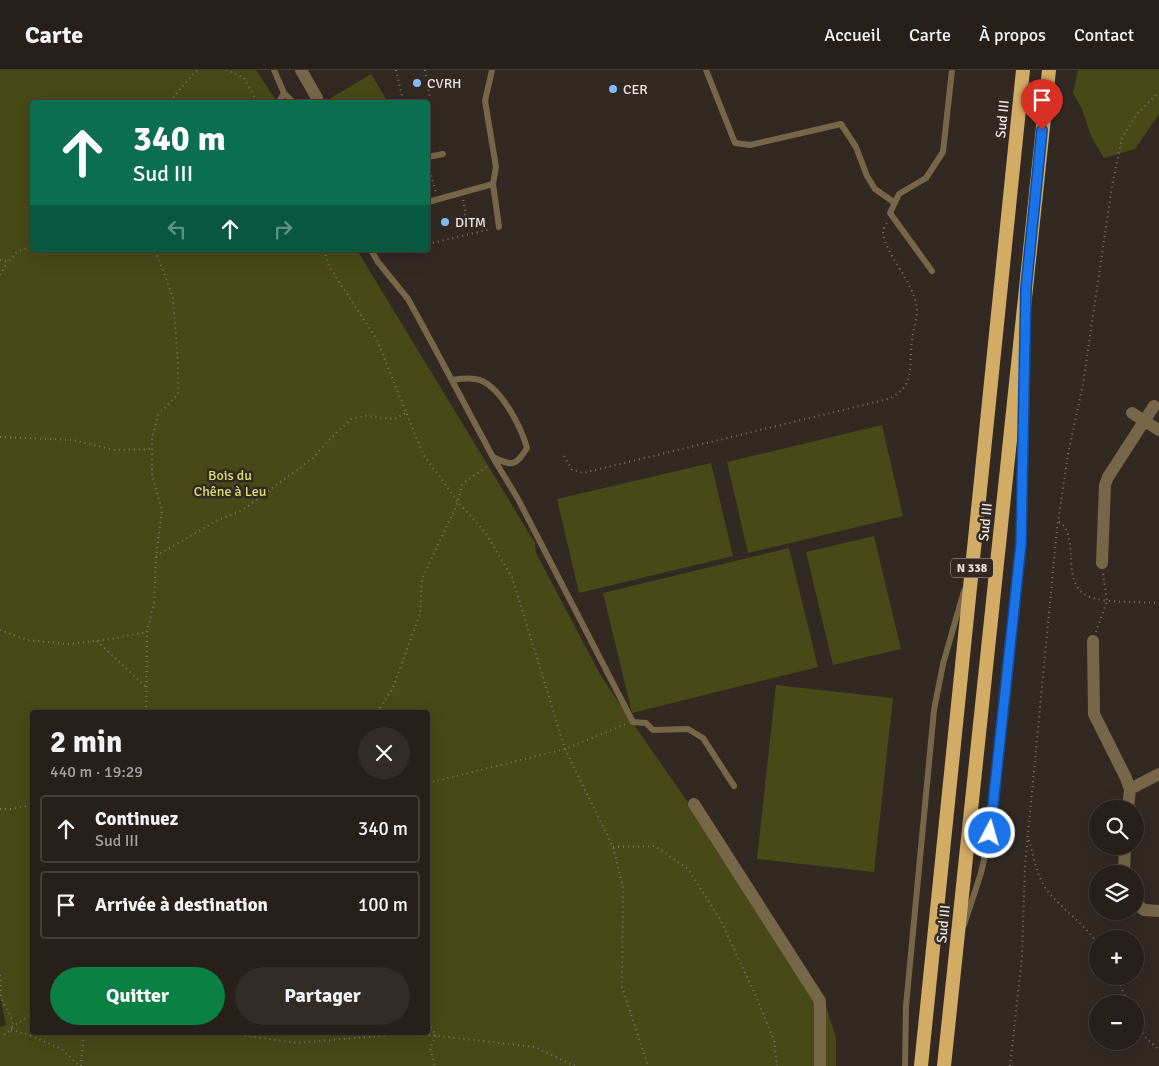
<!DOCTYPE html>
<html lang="fr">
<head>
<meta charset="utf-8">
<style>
	:root { --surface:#261f1a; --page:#322c27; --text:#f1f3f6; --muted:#a4a2a2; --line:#423d39; --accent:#0b8043 }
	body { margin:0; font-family:Signika,sans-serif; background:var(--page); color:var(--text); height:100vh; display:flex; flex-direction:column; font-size:19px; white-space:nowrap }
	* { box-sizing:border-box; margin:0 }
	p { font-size:16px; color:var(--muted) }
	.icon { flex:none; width:28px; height:28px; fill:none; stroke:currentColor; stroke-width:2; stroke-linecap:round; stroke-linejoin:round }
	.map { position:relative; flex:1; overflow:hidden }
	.sheet { position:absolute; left:30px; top:640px; width:400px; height:325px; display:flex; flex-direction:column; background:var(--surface); border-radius:5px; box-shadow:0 5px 20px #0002,0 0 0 1px var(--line) }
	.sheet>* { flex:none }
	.hud { position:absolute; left:30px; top:30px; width:400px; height:152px; border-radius:5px; box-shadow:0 5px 20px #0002,0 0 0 1px var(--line); background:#0b6e4f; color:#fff; overflow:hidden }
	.buttons { position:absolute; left:1089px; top:730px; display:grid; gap:10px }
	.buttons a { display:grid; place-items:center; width:55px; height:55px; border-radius:50%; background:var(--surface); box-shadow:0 5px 20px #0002,0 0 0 1px var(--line); font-size:25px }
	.pin { position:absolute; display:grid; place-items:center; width:42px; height:42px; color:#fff; margin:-51px -21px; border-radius:50% 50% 50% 0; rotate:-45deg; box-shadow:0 0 5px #0007 }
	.pin .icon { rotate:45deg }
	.me { position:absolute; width:55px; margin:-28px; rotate:6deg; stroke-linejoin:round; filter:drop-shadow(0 0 4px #0008) }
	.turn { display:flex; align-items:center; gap:18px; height:105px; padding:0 20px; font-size:22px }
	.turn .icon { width:65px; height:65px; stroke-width:2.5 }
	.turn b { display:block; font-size:35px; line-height:42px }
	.lanes { display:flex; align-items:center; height:48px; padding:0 20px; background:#0003; justify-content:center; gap:25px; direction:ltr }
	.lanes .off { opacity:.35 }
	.round { display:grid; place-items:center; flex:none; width:52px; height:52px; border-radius:26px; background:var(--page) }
	.summary { display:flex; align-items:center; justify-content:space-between; height:85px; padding:0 20px }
	h1 { font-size:30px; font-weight:800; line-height:38px }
	.button { display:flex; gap:10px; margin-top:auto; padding:10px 20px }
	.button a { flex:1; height:58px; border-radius:30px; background:var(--accent); color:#fff; font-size:20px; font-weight:800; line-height:58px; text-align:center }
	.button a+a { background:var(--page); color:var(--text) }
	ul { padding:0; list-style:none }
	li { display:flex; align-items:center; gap:15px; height:68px; margin:0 10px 8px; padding:0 10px; border:2px solid var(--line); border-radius:5px }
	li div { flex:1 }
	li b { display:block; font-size:19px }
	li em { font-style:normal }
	header { display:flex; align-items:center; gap:30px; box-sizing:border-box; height:70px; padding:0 25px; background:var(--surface); border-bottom:1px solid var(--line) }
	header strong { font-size:24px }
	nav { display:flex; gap:28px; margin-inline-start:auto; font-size:18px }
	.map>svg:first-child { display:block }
	.green { fill:#474a16; fill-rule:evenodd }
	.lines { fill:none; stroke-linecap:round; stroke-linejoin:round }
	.path { stroke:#7e7671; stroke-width:2; stroke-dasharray:1 4; stroke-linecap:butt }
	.service { stroke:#776648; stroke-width:6 }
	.minor { stroke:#776648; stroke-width:12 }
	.trunk { stroke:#d2ab64; stroke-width:14 }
	.route-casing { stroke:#114b97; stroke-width:12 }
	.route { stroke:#1a73e8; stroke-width:9 }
	.poi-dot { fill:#85bbfb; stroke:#322923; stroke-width:2 }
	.labels { text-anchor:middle; stroke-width:5; stroke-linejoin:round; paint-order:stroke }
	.shield { fill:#322923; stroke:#b3aba7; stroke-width:1 }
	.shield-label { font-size:12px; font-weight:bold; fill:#eae3e0 }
	.poi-label { font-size:14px; fill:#eae3e0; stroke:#322923; text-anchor:start }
	.street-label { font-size:14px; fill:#eae3e0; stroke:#322923 }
	.park-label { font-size:14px; fill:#d8e06e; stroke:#322923 }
</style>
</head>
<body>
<header>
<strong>Carte</strong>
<nav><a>Accueil</a><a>Carte</a><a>À propos</a><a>Contact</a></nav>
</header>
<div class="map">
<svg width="1159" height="996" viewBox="0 0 1159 996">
	<rect width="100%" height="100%" fill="#322923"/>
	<path class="green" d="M0,0H256L277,32H32V180H357L535,473L536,483L601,606L632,652L823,926L836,968V996H0V957L6,955L0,927ZM32,642H428V962H32Z
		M1078,0H1159V44L1135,79L1104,88L1091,66L1082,39L1073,23Z
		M371,4L386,29L380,32H324Z
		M882,355L903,446L748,483L727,392Z
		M711,393L733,486L579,523L557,429Z
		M874,466L901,579L833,595L806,482Z
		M789,478L818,597L632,643L603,523Z
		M776,615L893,628L874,802L757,789Z"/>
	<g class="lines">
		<path class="path" d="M226,0L244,8L257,32
			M396,0L403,30
			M425,0L430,28
			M171,32L174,26L197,0
			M428,96L436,122
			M463,130L466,144L464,145
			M428,174L491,159
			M324,180L329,196L377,270L423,384L458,432L485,462L512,507L565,679L613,777L623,817L622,917L648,996
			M0,190L8,192L17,182L32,176
			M0,205L8,192
			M0,367L73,370L114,380L151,379
			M564,386L572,400L583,403L888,329C917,316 908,296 912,270C913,260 917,249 917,240C915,212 885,185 883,162C883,159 886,155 887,152
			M1059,452C1080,463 1061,508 1084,524C1091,529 1099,529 1107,531L1103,503
			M156,486L216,451L244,439L313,388L329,370L351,349L365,346L394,349L406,343
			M0,560L27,570L69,574L111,569L147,562
			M1096,562L1107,531L1159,533
			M97,571L146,617
			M146,642L147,562L154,532L156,486L162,440L152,405V368L158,345L178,324V293L173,228L164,202L154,180
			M377,642L392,620L420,544L422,509L458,432L462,414L489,395
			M428,713L565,679L626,654
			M0,739H11L32,735
			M1029,770C1034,787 1037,810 1050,824C1065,841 1084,854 1098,874
			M613,777L655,776L688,799L720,849L754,922L774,970L777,996
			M0,905C1,912 0,919 1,926C4,940 26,958 0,966
			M1117,906L1128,934
			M1135,950L1145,967L1159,980
			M428,953L436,965L430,978L435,996
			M12,957L32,944
			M11,960L29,965L62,979L79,996
			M220,962L297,973L413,963L535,977L575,996
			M81,996L84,962
			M1010,996L1022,886L1025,795L1057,459L1068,384L1083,314L1112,116L1122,68L1136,45L1159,22"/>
		<path class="service" d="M274,0L284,23L293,32
			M492,0L485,31L496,97L493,114L499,157
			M706,0L735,73L750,75L841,54L856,77L867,106L875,119L895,133
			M279,32L284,23
			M428,87L443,84
			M428,132L493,114
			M371,180L378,192L408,229L425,260L495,391L518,429L633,652L646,653L653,660L688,659L703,668L734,716
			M932,201L890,143L899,124L926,108L943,82L952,0
			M452,310C459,309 468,308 475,309C499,312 521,357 527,378C515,397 512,396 493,387
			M964,855L981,803L990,763L1021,474L1025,288
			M905,996L906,936L934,640L943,594L964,521"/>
		<path class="minor" d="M301,0L317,28
			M1132,343L1159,360
			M1102,493L1105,415L1108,407L1154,336
			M1093,571L1094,644L1126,708L1130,719
			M694,734L820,931V996
			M1128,739L1130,719L1159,704
			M1124,804L1125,776
			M1135,833L1144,840L1159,841"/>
		<path class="trunk" d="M921,996L1023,0
			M944,996L1049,0"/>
	</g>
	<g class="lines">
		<g class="route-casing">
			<path id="route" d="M990,763L1021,474L1026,218L1042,60"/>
		</g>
		<use href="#route" class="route"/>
	</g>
	<g class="poi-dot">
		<circle cx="417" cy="13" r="5"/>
		<circle cx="613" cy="19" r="5"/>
		<circle cx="445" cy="152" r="5"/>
	</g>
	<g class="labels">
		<rect class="shield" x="951" y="488.5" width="42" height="19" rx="4"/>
		<g class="shield-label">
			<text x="972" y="502">N 338</text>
		</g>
		<g class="poi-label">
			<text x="427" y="18">CVRH</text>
			<text x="623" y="24">CER</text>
			<text x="455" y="157">DITM</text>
		</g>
		<g class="street-label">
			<text transform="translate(1002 49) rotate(-84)" y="5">Sud III</text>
			<text transform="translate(985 452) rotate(-84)" y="5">Sud III</text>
			<text transform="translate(943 854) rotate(-84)" y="5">Sud III</text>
		</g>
		<g class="park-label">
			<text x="230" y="410">Bois du<tspan x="230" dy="16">Chêne à Leu</tspan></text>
		</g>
	</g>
</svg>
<div class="buttons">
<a><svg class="icon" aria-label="search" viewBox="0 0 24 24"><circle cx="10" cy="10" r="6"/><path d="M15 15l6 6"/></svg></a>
<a><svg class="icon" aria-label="layers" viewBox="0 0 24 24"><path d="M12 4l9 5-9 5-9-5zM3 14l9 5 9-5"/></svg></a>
<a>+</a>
<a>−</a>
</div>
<div class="pin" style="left:1042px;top:60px;background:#d93025"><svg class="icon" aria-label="arrive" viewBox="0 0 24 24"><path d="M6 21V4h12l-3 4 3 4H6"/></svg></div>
<svg class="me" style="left:990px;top:763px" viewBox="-20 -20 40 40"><circle r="17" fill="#1a73e8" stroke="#fff" stroke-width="3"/><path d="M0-11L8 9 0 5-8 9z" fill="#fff"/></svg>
<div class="hud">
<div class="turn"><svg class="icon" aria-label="ahead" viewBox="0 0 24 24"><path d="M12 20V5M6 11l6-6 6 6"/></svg><div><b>340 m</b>Sud III</div></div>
<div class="lanes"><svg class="icon off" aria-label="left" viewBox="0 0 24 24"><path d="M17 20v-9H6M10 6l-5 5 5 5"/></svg><svg class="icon" aria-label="ahead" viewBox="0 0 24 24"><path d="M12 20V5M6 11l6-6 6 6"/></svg><svg class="icon off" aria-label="right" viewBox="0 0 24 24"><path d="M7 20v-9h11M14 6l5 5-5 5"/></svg></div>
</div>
<section class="sheet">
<div class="summary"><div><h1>2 min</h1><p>440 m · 19:29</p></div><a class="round"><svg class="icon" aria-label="close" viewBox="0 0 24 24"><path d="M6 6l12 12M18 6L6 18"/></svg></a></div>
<ul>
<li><svg class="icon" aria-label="ahead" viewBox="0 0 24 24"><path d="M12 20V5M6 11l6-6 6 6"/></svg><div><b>Continuez</b><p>Sud III</p></div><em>340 m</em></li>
<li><svg class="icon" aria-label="arrive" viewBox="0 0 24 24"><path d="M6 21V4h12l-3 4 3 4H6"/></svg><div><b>Arrivée à destination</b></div><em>100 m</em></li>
</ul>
<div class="button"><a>Quitter</a><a>Partager</a></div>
</section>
</div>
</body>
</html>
